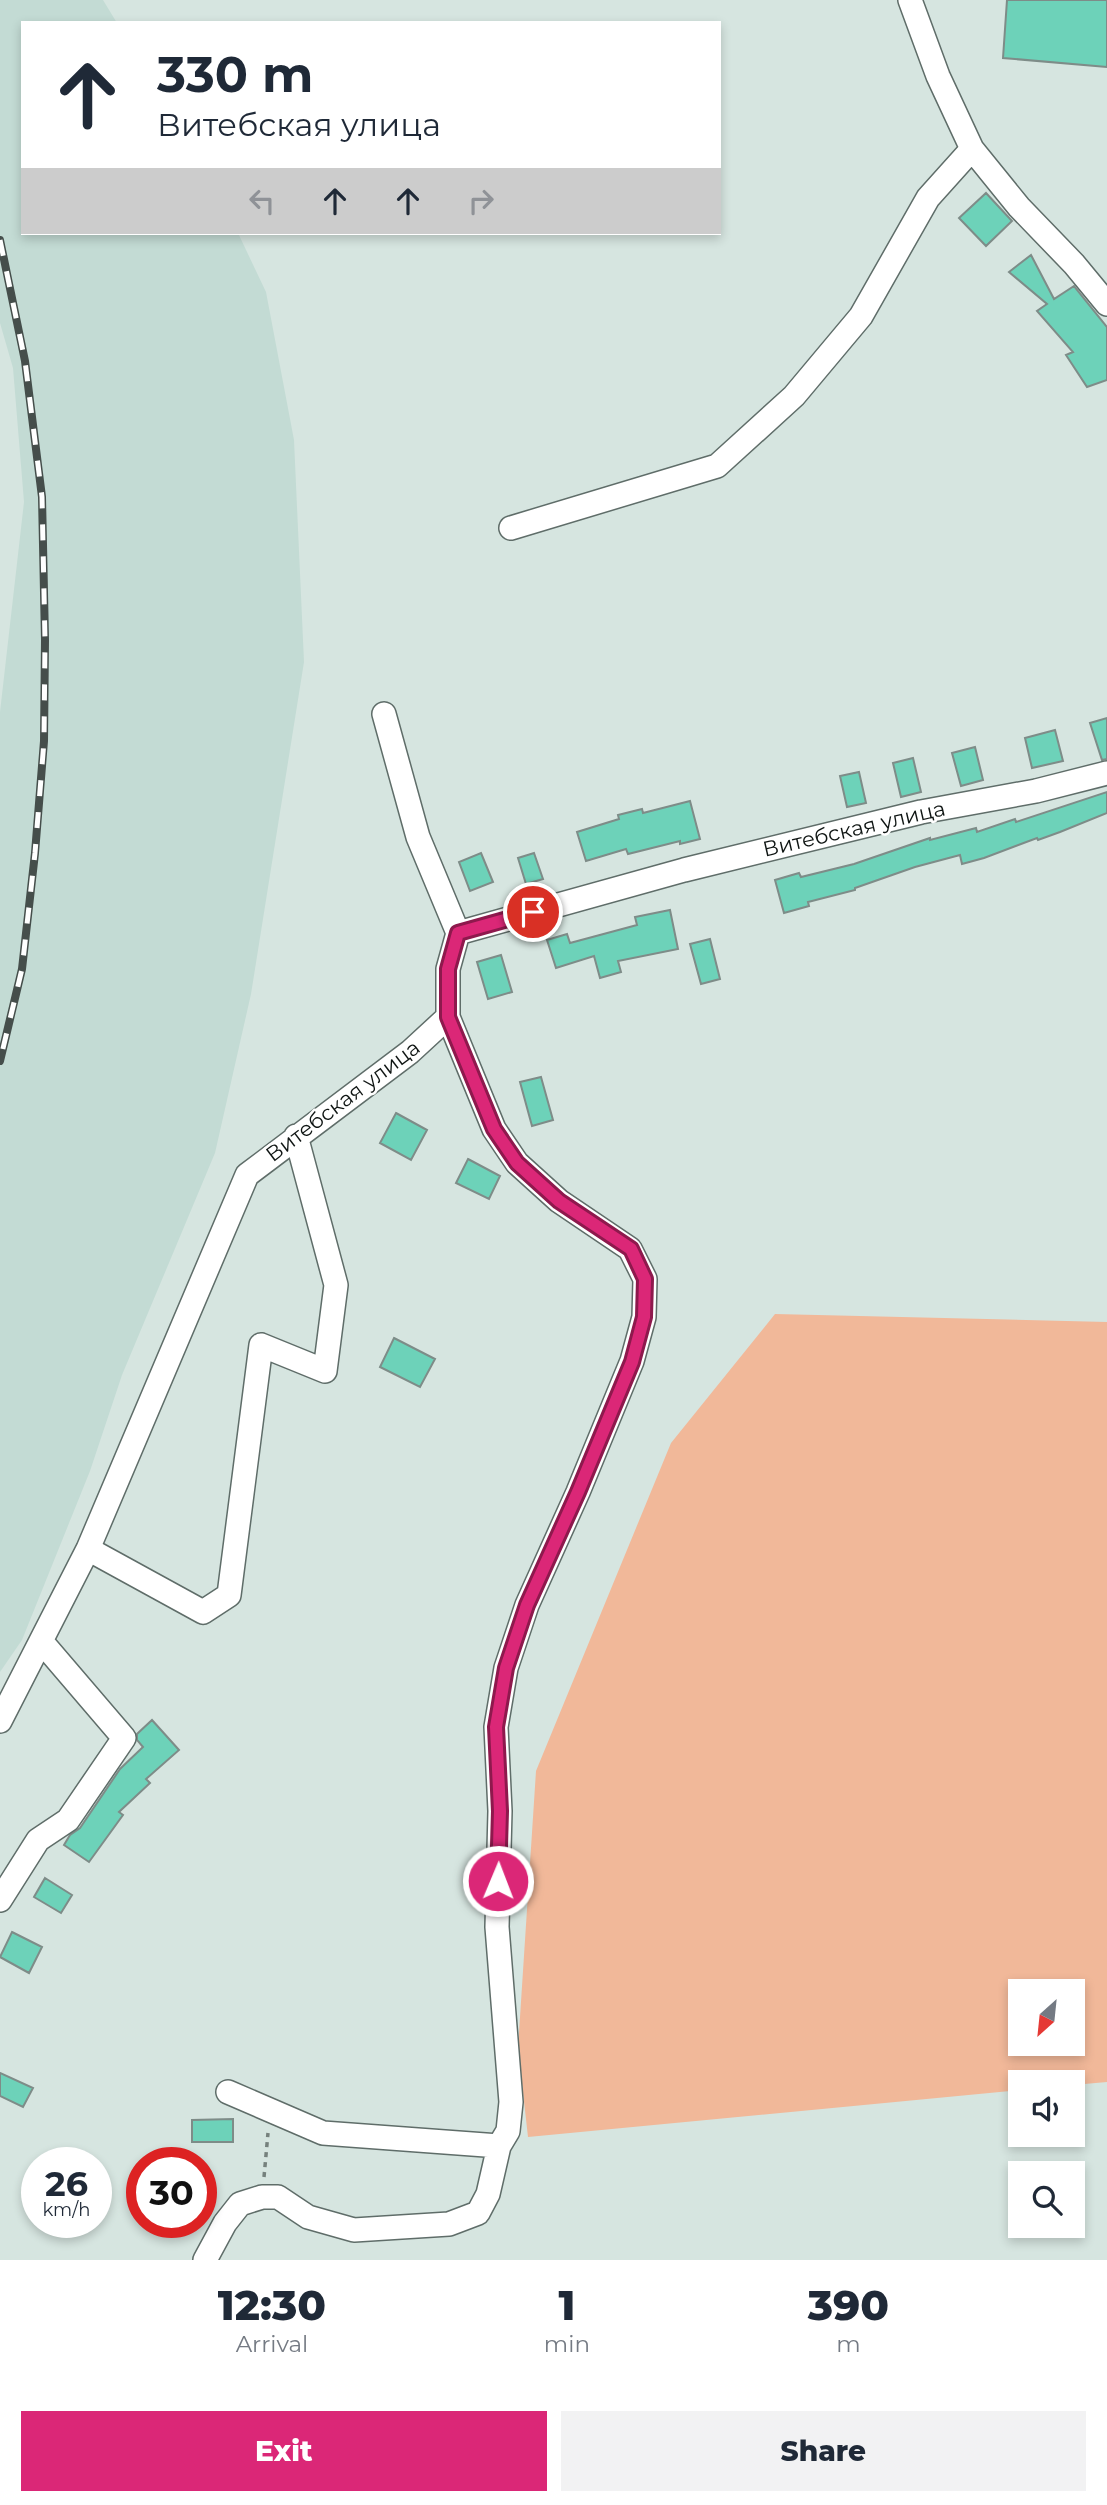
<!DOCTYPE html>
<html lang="en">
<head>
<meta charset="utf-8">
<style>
	:root { --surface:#fff; --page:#f2f2f3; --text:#1f2937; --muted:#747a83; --accent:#db2777 }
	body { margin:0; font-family:Montserrat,sans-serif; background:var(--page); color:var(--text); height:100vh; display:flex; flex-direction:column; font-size:26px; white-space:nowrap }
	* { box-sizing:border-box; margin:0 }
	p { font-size:23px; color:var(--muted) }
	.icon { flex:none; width:38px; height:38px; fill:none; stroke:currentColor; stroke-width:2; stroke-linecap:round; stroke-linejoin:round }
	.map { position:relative; height:2260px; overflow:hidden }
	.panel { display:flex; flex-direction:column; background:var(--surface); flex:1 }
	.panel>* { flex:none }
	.guide { position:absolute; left:21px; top:21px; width:700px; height:214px; border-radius:0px; box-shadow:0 4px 10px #0003; background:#fff; color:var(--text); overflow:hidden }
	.needle { width:46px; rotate:207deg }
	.buttons { position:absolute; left:1008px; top:1979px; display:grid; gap:14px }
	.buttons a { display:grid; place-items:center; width:77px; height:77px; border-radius:0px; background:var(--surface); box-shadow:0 4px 10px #0003; font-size:35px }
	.speed { position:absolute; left:21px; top:2147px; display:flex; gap:14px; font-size:35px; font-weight:700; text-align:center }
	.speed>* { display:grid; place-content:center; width:91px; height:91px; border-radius:50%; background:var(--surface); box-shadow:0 4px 10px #0003; line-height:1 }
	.speed small { font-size:18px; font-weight:400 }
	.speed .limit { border:10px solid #d22; background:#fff; color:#111 }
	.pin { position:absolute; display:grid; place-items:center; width:60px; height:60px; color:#fff; margin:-30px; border:4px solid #fff; border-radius:50%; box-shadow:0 2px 7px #0007 }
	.me { position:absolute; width:77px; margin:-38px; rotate:1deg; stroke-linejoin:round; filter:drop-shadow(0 0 5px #0008) }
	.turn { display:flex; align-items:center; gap:24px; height:147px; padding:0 21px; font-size:32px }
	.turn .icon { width:91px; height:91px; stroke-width:2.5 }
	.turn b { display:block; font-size:49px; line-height:60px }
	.lanes { display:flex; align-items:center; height:66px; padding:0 21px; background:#0003; justify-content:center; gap:35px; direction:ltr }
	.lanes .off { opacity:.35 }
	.eta { display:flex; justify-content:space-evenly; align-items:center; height:119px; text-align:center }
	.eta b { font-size:42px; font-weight:800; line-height:49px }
	.primary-button { display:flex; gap:14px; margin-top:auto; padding:14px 21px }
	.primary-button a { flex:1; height:80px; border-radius:0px; background:var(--accent); color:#fff; font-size:28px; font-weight:800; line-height:80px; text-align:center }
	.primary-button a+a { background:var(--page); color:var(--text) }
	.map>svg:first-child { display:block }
	.built { fill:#c3dbd4 }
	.green { fill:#f1b899; fill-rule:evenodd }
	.building { fill:#6dd2b9; stroke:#7e8c88; stroke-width:2 }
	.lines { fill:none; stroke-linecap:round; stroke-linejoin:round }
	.minor-casing { stroke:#5f6d69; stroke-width:26 }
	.path { stroke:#76817d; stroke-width:3.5; stroke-dasharray:5 5; stroke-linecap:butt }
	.minor { stroke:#fff; stroke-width:23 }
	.rail-casing { stroke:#454e4b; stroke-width:8 }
	.rail { stroke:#fff; stroke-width:5; stroke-dasharray:16; stroke-linecap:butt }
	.route-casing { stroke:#8e194d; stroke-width:18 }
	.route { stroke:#db2777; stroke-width:12 }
	.labels { text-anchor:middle; stroke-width:5; stroke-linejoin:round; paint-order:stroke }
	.street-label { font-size:21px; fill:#0e1412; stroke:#fff }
</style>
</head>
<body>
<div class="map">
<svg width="1107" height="2260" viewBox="0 0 1107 2260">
	<rect width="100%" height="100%" fill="#d6e5e0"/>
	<path class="built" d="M0,0H103L117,23H23V233H238L266,292L294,440L304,662L251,994L215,1153L122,1375L90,1471L22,1640L0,1672V712L24,502L13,368L0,323Z"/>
	<path class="green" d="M775,1314L1107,1322V2082L1073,2085V2082H1020V2090L528,2137L518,2048L536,1771L671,1443ZM1020,1992H1073V2044H1020Z"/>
	<path class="building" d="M1007,0H1107V67L1003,58Z
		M986,193L1012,221L986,246L959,218Z
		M1031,255L1054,299L1074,286L1107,327V380L1087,387L1066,355L1073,352L1037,311L1047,304L1009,272Z
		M1107,718V759L1102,760L1090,723Z
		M1055,730L1063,761L1032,768L1025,738Z
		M975,747L983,780L961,786L952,753Z
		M913,758L921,792L901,797L893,763Z
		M859,772L866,803L847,807L840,776Z
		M1107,792V813L1060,832L1038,840L1037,838L984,858L962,864L960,855L915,867L855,888V890L808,902L809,906L784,913L775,880L799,873L801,877L854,864L930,838V840L976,828L977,832L1015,819L1016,822Z
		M690,801L700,839L680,844V841L628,854L626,849L586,861L577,832L619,819L618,815L642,809L643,813Z
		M481,853L493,882L470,891L459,862Z
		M534,853L543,879L526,884L518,858Z
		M670,910L678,949L618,961L621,972L600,978L594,956L556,968L547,940L567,934L570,943L637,925L635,917Z
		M710,939L720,979L701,984L690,944Z
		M501,955L512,992L488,999L477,962Z
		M541,1077L553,1120L532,1126L520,1082Z
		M396,1113L427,1130L411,1160L380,1143Z
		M468,1159L500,1176L489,1199L456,1183Z
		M394,1338L435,1359L420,1387L380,1367Z
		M152,1720L179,1750L146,1779L150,1783L119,1812L123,1815L89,1862L64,1845L70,1835L80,1828L120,1769L143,1747L137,1740V1734Z
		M45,1878L72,1895L61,1913L34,1897Z
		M12,1932L42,1947L29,1973L0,1957Z
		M0,2073L33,2088L23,2107L0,2096Z
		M233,2119V2142H192V2120Z"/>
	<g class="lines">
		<g class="minor-casing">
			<path id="minor" d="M910,0L938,76L972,149L1019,207L1074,264L1107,304
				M511,528L717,466L794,396L861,316L928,198L972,149
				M384,714L418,837L458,933
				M458,933L684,870L921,812L1036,791L1107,773
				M88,1549L203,1612L229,1595L261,1345L325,1371L336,1285L296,1136
				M0,1721L88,1549L247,1175L410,1052L448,1017V969L458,933
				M0,1900L38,1840L68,1820L124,1738L41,1641
				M228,2092L323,2133L499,2146
				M205,2260L225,2223L240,2204L262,2197H278L308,2217L354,2230L449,2224L478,2213L488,2194L499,2146L508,2131L511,2102L497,1927L500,1811L496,1727L506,1668L527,1605L578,1492L632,1361L644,1317L645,1279L630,1249L559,1201L517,1163L494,1129L448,1017"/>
		</g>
		<path class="path" d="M264,2177L268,2133"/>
		<use href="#minor" class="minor"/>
		<g class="rail-casing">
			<path id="rail" d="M0,240L25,361L42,497L45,640L44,741L35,853L22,969L0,1061"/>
		</g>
		<use href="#rail" class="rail"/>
	</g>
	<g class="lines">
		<g class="route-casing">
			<path id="route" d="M498,1881L500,1811L496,1727L506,1668L527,1605L578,1492L632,1362L644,1317L645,1279L631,1249L559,1201L517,1163L494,1129L448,1017V969L458,933L533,912"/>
		</g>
		<use href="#route" class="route"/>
	</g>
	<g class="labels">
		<g class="street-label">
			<text transform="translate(854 829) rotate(-13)" y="7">Витебская улица</text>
			<text transform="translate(343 1101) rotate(-37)" y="7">Витебская улица</text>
		</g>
	</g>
</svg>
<div class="buttons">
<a><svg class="needle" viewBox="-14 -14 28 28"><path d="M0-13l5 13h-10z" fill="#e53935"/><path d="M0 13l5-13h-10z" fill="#747a83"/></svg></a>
<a><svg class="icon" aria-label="sound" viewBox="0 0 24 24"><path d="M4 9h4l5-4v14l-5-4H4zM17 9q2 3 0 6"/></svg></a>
<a><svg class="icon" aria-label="search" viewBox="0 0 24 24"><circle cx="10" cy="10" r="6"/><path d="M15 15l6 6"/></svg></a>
</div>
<div class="speed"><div>26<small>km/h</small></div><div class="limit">30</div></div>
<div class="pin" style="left:533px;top:912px;background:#d93025"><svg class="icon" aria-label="arrive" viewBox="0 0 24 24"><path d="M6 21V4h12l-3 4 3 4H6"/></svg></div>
<svg class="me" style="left:498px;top:1881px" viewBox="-20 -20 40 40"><circle r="17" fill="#db2777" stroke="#fff" stroke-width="3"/><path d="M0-11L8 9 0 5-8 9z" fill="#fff"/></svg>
<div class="guide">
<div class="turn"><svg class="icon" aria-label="ahead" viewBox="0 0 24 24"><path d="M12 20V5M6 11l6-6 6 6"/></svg><div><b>330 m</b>Витебская улица</div></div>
<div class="lanes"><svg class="icon off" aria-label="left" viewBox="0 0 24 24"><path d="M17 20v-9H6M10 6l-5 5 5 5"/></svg><svg class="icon" aria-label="ahead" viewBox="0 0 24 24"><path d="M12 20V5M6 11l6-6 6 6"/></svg><svg class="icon" aria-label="ahead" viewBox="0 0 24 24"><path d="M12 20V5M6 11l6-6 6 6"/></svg><svg class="icon off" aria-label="right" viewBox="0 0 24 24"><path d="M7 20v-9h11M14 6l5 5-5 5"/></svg></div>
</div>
</div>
<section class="panel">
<div class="eta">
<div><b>12:30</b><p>Arrival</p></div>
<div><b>1</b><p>min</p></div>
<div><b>390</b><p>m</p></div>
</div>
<div class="primary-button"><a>Exit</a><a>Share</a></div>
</section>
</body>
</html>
